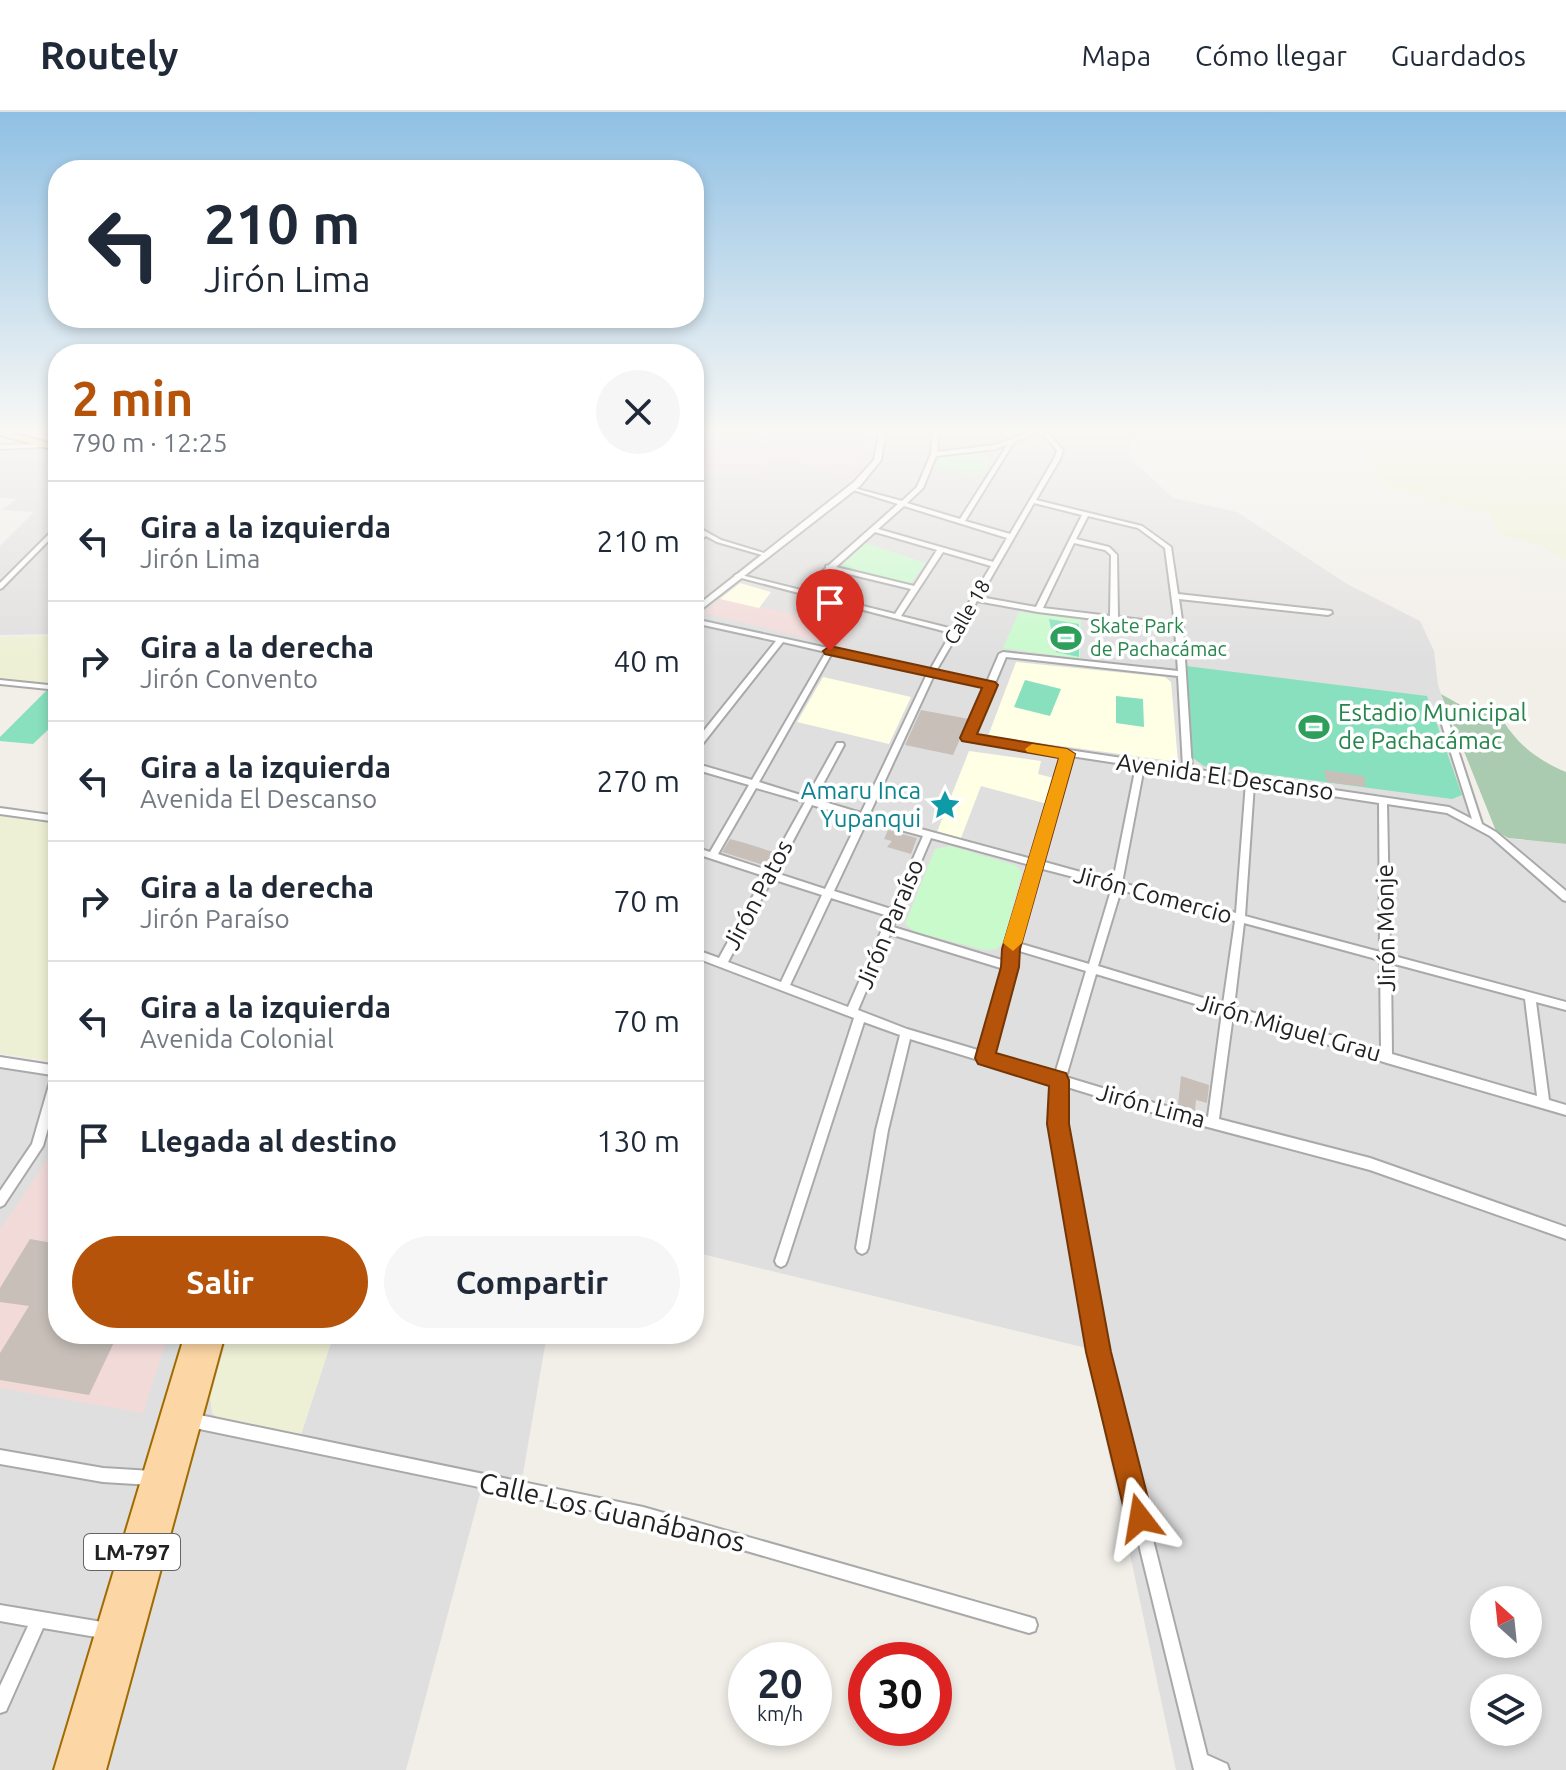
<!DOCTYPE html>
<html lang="es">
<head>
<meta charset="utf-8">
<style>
	:root { --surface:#fff; --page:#f6f6f7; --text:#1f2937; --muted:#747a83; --line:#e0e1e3; --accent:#b45309 }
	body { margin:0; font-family:Ubuntu,sans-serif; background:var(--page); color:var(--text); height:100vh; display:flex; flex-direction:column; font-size:30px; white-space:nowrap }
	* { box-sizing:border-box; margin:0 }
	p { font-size:26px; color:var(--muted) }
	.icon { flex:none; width:44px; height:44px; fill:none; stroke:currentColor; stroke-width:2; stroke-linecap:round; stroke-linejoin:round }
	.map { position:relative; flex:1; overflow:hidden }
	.sheet { position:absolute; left:48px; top:232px; width:656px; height:1000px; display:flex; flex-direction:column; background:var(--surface); border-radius:32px; box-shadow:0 4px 12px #0003 }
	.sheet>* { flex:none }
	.hud { position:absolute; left:48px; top:48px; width:656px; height:168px; border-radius:32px; box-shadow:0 4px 12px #0003; background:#fff; color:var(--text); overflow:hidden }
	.needle { width:52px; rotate:333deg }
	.controls { position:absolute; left:1470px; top:1474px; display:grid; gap:16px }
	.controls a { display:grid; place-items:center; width:72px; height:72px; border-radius:50%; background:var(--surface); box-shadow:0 4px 12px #0003; font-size:40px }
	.speed { position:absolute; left:728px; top:1530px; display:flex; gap:16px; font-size:40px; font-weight:700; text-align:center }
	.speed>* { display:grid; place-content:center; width:104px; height:104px; border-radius:50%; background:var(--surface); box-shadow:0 4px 12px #0003; line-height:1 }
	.speed small { font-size:20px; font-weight:400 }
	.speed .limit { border:12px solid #d22; background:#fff; color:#111 }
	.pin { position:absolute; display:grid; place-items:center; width:68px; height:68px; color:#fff; margin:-82px -34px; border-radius:50% 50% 50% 0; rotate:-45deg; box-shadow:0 0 8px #0007 }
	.pin .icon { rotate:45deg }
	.me { position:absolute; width:88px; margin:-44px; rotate:346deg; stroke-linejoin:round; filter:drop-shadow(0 0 6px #0008) }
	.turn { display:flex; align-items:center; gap:28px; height:168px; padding:0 24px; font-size:36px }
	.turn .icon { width:104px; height:104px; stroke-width:2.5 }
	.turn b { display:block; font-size:56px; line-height:68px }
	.round { display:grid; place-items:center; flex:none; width:84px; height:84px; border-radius:42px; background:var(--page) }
	.headline { display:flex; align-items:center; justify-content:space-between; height:136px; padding:0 24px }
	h1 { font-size:48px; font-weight:600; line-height:60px; color:var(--accent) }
	.cta { display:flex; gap:16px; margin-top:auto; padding:16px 24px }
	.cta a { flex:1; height:92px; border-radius:48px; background:var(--accent); color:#fff; font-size:32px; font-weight:600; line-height:92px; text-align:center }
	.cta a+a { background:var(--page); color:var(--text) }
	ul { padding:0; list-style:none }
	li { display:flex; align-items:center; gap:24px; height:120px; padding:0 24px; border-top:2px solid var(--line) }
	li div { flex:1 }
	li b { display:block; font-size:30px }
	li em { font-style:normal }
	header { display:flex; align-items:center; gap:48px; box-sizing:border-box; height:112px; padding:0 40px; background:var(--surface); border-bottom:2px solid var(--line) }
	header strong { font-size:38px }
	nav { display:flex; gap:44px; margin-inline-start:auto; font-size:28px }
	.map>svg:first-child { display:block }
	.residential { fill:#e0dfdf; fill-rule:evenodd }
	.commercial { fill:#f2dad9 }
	.industrial { fill:#ebdbe8 }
	.education { fill:#ffffe5 }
	.farmland { fill:#eef0d5 }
	.cemetery { fill:#aacbaf }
	.park { fill:#c8facc }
	.pitch { fill:#88e0be }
	.building { fill:#c7bfb8 }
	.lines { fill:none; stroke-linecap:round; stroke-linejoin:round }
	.minor-casing { stroke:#a9a9a9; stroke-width:4 }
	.tertiary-casing { stroke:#a9a9a9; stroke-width:4 }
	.primary-casing { stroke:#a06b00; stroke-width:4 }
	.minor { fill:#fff; fill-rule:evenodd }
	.tertiary { fill:#fff; fill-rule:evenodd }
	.primary { fill:#fcd6a4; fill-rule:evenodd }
	.route { fill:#b45309; stroke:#753606; stroke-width:2 }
	.slow { fill:#f59e0b }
	.labels { text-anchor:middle; stroke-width:7; stroke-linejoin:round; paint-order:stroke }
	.far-street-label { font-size:20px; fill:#222; stroke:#fff }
	.far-leisure-label { font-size:20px; fill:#27864d; stroke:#fff; text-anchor:start }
	.shield { fill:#fff; stroke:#646464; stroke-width:2 }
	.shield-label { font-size:22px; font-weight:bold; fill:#222 }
	.leisure-label { font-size:24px; fill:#27864d; stroke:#fff; text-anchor:start }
	.street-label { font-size:24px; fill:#222; stroke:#fff }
	.culture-label { font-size:24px; fill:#0d838f; stroke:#fff; text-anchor:end }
	.near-street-label { font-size:28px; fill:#222; stroke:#fff }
</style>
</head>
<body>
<header>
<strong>Routely</strong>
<nav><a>Mapa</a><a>Cómo llegar</a><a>Guardados</a></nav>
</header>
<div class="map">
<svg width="1566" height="1658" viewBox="0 0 1566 1658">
	<rect width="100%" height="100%" fill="#f2efe9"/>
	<path class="residential" d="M694,318H1131L1129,345L1173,386L1237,400L1347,472L1420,509L1434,539L1438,573L1485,712L1503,726L1566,732V1658H1176L1086,1236L694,1140ZM1484,1488H1528V1532H1484ZM1484,1576H1528V1620H1484Z
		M13,331L58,332V522L0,523V434L34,400L2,398L17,387L0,386V341Z
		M0,945L58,953V1222H547L523,1362L481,1378L406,1658H0Z"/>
	<path class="commercial" d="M720,487L854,514L843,535L704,501Z
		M50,1044L58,1046V1222H168L143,1301L0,1276V1118Z"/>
	<path class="industrial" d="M697,318H863L869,326L861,354L849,366L779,345L755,362H694Z"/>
	<path class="education" d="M740,471L771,480L759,496L720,487Z
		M1016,550L1165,565L1171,570L1178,650L988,624Z
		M823,565L911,585L889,632L797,610Z
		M969,639L1041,649L1038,662L1057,667L1051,693L981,674L961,726L937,720Z"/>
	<path class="farmland" d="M1360,318H1566V448L1539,433L1497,421L1492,403L1437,391L1415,381L1390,378L1380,372Z
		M58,524V575L0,569V525Z
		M0,702L58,711L56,950L0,941Z
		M228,1222H334L300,1326L217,1305L212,1301L210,1286Z"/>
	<path class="cemetery" d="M1441,582L1473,600L1500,603C1515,631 1537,648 1566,660V732L1508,726L1496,719Z"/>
	<path class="park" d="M978,341L991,348L982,363L937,356L940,343Z
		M865,431L926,451L925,452L910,472L838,456Z
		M1019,500L1081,507L1080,547L1003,536Z
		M950,734L1015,753L1022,760L1003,831L996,837L985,838L915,820L905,812L935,737Z"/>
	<path class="pitch" d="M1049,507L1079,512V545L1056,540Z
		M1186,554L1427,584L1462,683L1452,687L1204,654L1193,646Z
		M1025,568L1061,577L1050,604L1014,595Z
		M47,578L58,579V615H51L33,632L0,629V625Z
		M1116,584L1143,587L1144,615L1116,611Z"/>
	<path class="building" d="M921,598L969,607L953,643L905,633Z
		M1324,658L1364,664L1366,675L1327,670Z
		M888,718L917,726L911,742L887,735L892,729L884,727Z
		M730,727L745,731L773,740L766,754L722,740Z
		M1181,964L1209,973L1207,991L1196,988L1195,999L1178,994Z
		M30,1127L58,1132V1222H118L89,1283L0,1268V1241L29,1194L0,1190V1176Z"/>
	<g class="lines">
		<g class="minor-casing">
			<path id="minor" d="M933,318H939L937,340L995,333L1035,318H1045L1063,338L1060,347L1036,388L1142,414L1171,435L1178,482L1331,499L1332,501L1328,503L1179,487L1183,515L1192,657L1449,695L1472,707L1437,597L1438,595H1444L1482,712L1496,720L1566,779V789L1563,788L1490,724L1447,701L1387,692L1390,843L1566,890V898L1536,890L1549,988L1566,993V1003L1387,951L1233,903L1219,1007L1370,1046L1566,1115V1127L1370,1058L1132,995L1064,974V1012L1106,1240L1207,1643L1227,1652L1229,1658H1194L1092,1240L1052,1012L1053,971L910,927L888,1018L868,1136L866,1140L862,1142L858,1140L856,1136L876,1018L900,923L864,910L787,1149L785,1153L781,1155L777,1153L775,1149L854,906L694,845V837L719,846L764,764L694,741V735L710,740L749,673L694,657V651L752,668L826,540L783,530L697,639L694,640V631L776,529L694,511V507L930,558L951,521L734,464L737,462L801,478L826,456V454L829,453L898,392L850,377V375L902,389L917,375L931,342ZM1041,320L1057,338L1054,347L1010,422L965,409L1014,330ZM1008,332L960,407L907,391L923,376L936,344L996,337ZM1034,391L1082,403L1036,495L980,485ZM904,394L1007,426L993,450L878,417ZM1088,404L1138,416L1165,436L1175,512L1118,505L1117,443L1109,435L1076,427ZM875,420L937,438L914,474L836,455ZM1074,431L1105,438L1111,443L1110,504L1043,496ZM943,440L991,454L953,517L901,504ZM832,458L911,477L895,502L807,480ZM977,489L1038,500L1175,517L1178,559L1003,540L999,542L987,570L936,559ZM832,541L927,562L861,701L815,687L844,633L843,631H837L807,685L759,670ZM1006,545L1178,564L1183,655L973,624ZM934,563L986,574L964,626L965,628L1063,643L1032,747L869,703ZM1071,644L1136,654L1113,769L1041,749ZM1144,655L1246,670L1236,801L1122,771ZM1254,672L1379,691L1380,840L1245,804ZM756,676L805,690L767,758L718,742ZM812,693L859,707L825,777L776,761ZM867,709L923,724L891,797L834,779ZM931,726L1030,753L1007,833L1005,849L893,815ZM1039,756L1112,775L1089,852L1018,831ZM772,767L822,783L781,870L728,850ZM1121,778L1235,809L1223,892L1098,854ZM831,786L888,804L848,895L790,873ZM1244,811L1380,848L1381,938L1234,895ZM890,822L1004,857L981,939L907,917L858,898ZM1016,838L1086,859L1055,962L991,942L1015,855ZM1391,851L1525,887L1537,984L1392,942ZM1096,862L1222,900L1208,1005L1132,985L1066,965Z
				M44,332V334L42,335L0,337V333Z
				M58,413V419L2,476L0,477V471Z
				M694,413L721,428L767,442L762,443L717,430L706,424L694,432V427L701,422L694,418Z
				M0,568L58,574V578L0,572Z
				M0,696L58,704V710L0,702Z
				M0,945L58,954V981L43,1034L4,1093L0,1095V1079L32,1032L52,963L0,955Z
				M190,1301L643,1395L1029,1505L1035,1507L1037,1513L1035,1519L1029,1521L643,1409L190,1315L185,1313L183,1308L185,1303Z
				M0,1338L103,1356L152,1359L157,1361L159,1366L157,1371L152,1373L103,1370L0,1352Z
				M0,1493L108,1511L114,1513L116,1519L114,1525L108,1527L43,1516L6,1599L0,1601V1574L28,1514L0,1509Z"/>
		</g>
		<g class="tertiary-casing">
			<path id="tertiary" d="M880,318H886L881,348L860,374L694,503V496L854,370L874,348Z"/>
		</g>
		<g class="primary-casing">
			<path id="primary" d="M0,318L58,333V339L0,323Z
				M185,1222H225L106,1658H54Z"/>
		</g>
		<use href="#minor" class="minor"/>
		<use href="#tertiary" class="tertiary"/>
		<use href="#primary" class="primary"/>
	</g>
	<linearGradient id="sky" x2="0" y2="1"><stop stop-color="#8fc0e4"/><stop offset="0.58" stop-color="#f9f8f5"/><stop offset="1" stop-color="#f9f8f5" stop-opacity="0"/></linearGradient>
	<rect width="1566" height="550" fill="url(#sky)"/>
	<path class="route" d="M830,534L995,570L998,573L977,622L1067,637L1075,642L1020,837L1019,855L996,941L1066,961L1069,968V1012L1111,1240L1153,1406L1149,1416L1140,1420L1130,1416L1126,1406L1086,1240L1047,1012L1049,974L978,952L975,946L1001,855L1002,837L1059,646L962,629L960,626L982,576L825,542L823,539Z"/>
	<path class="slow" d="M1032,632L1067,637L1075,642L1022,831L1013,839L1003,831L1059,646L1027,640L1025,637Z"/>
	<defs>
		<g id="stadium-bare" transform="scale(2.4)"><path d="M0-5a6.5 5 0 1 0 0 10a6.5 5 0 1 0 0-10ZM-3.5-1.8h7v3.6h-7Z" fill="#2e9e5b" stroke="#fff" stroke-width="2.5" paint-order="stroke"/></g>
		<g id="sight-bare" transform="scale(2.4)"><path d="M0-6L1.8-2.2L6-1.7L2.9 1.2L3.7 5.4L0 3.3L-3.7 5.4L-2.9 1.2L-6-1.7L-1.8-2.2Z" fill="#0f9aa8" stroke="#fff" stroke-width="2.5" paint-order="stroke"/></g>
	</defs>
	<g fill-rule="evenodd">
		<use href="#stadium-bare" x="1066" y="526"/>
		<use href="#stadium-bare" x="1314" y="615"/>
		<use href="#sight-bare" x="945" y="693"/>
	</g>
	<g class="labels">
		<g class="far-street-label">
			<text transform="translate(967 500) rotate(-60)" y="7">Calle 18</text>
		</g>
		<g class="far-leisure-label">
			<text x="1090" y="521">Skate Park<tspan x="1090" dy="23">de Pachacámac</tspan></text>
		</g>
		<rect class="shield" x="84" y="1422" width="96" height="36" rx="6"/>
		<g class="shield-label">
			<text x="132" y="1448">LM-797</text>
		</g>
		<g class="leisure-label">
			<text x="1338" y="609">Estadio Municipal<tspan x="1338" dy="28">de Pachacámac</tspan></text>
		</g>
		<g class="street-label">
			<text transform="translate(1225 665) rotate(8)" y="8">Avenida El Descanso</text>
			<text transform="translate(758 783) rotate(-62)" y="8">Jirón Patos</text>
			<text transform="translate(1153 783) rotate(15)" y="8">Jirón Comercio</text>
			<text transform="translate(890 812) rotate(-67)" y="8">Jirón Paraíso</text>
			<text transform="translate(1386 816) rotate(-91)" y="8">Jirón Monje</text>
			<text transform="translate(1289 916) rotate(16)" y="8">Jirón Miguel Grau</text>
			<text transform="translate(1151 994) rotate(15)" y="8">Jirón Lima</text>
		</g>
		<g class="culture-label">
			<text x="921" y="687">Amaru Inca<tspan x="921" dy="28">Yupanqui</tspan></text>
		</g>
		<g class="near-street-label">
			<text transform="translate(612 1400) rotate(13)" y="10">Calle Los Guanábanos</text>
		</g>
	</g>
</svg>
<div class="controls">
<a><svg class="needle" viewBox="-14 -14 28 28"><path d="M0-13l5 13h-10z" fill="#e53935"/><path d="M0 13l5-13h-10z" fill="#747a83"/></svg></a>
<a><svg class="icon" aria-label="layers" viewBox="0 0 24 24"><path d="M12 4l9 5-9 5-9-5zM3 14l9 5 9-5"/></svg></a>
</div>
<div class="speed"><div>20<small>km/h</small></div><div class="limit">30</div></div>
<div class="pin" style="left:830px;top:539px;background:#d93025"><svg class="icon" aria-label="arrive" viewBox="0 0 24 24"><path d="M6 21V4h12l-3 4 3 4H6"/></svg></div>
<svg class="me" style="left:1140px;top:1406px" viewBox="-20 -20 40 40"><path d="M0-17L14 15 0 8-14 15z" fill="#b45309" stroke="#fff" stroke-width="4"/></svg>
<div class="hud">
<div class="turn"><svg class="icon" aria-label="left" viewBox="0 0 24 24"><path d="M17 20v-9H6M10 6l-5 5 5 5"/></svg><div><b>210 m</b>Jirón Lima</div></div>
</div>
<section class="sheet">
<div class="headline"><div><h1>2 min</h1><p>790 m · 12:25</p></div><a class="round"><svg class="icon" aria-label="close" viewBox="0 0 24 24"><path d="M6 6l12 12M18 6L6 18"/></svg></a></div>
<ul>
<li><svg class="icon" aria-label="left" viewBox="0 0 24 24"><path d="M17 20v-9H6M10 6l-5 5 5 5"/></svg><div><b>Gira a la izquierda</b><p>Jirón Lima</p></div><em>210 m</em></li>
<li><svg class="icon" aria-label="right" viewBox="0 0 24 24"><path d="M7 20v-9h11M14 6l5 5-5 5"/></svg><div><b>Gira a la derecha</b><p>Jirón Convento</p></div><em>40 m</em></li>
<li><svg class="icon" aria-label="left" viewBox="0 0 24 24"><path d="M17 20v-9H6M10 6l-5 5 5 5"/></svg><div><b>Gira a la izquierda</b><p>Avenida El Descanso</p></div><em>270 m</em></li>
<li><svg class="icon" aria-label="right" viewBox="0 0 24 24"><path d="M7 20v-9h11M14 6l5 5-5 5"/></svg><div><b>Gira a la derecha</b><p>Jirón Paraíso</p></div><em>70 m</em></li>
<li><svg class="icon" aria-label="left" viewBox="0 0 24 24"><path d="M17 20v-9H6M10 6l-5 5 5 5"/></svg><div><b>Gira a la izquierda</b><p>Avenida Colonial</p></div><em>70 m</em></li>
<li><svg class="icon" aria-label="arrive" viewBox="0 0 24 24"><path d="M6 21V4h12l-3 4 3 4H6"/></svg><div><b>Llegada al destino</b></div><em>130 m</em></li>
</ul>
<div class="cta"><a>Salir</a><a>Compartir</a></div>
</section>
</div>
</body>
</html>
